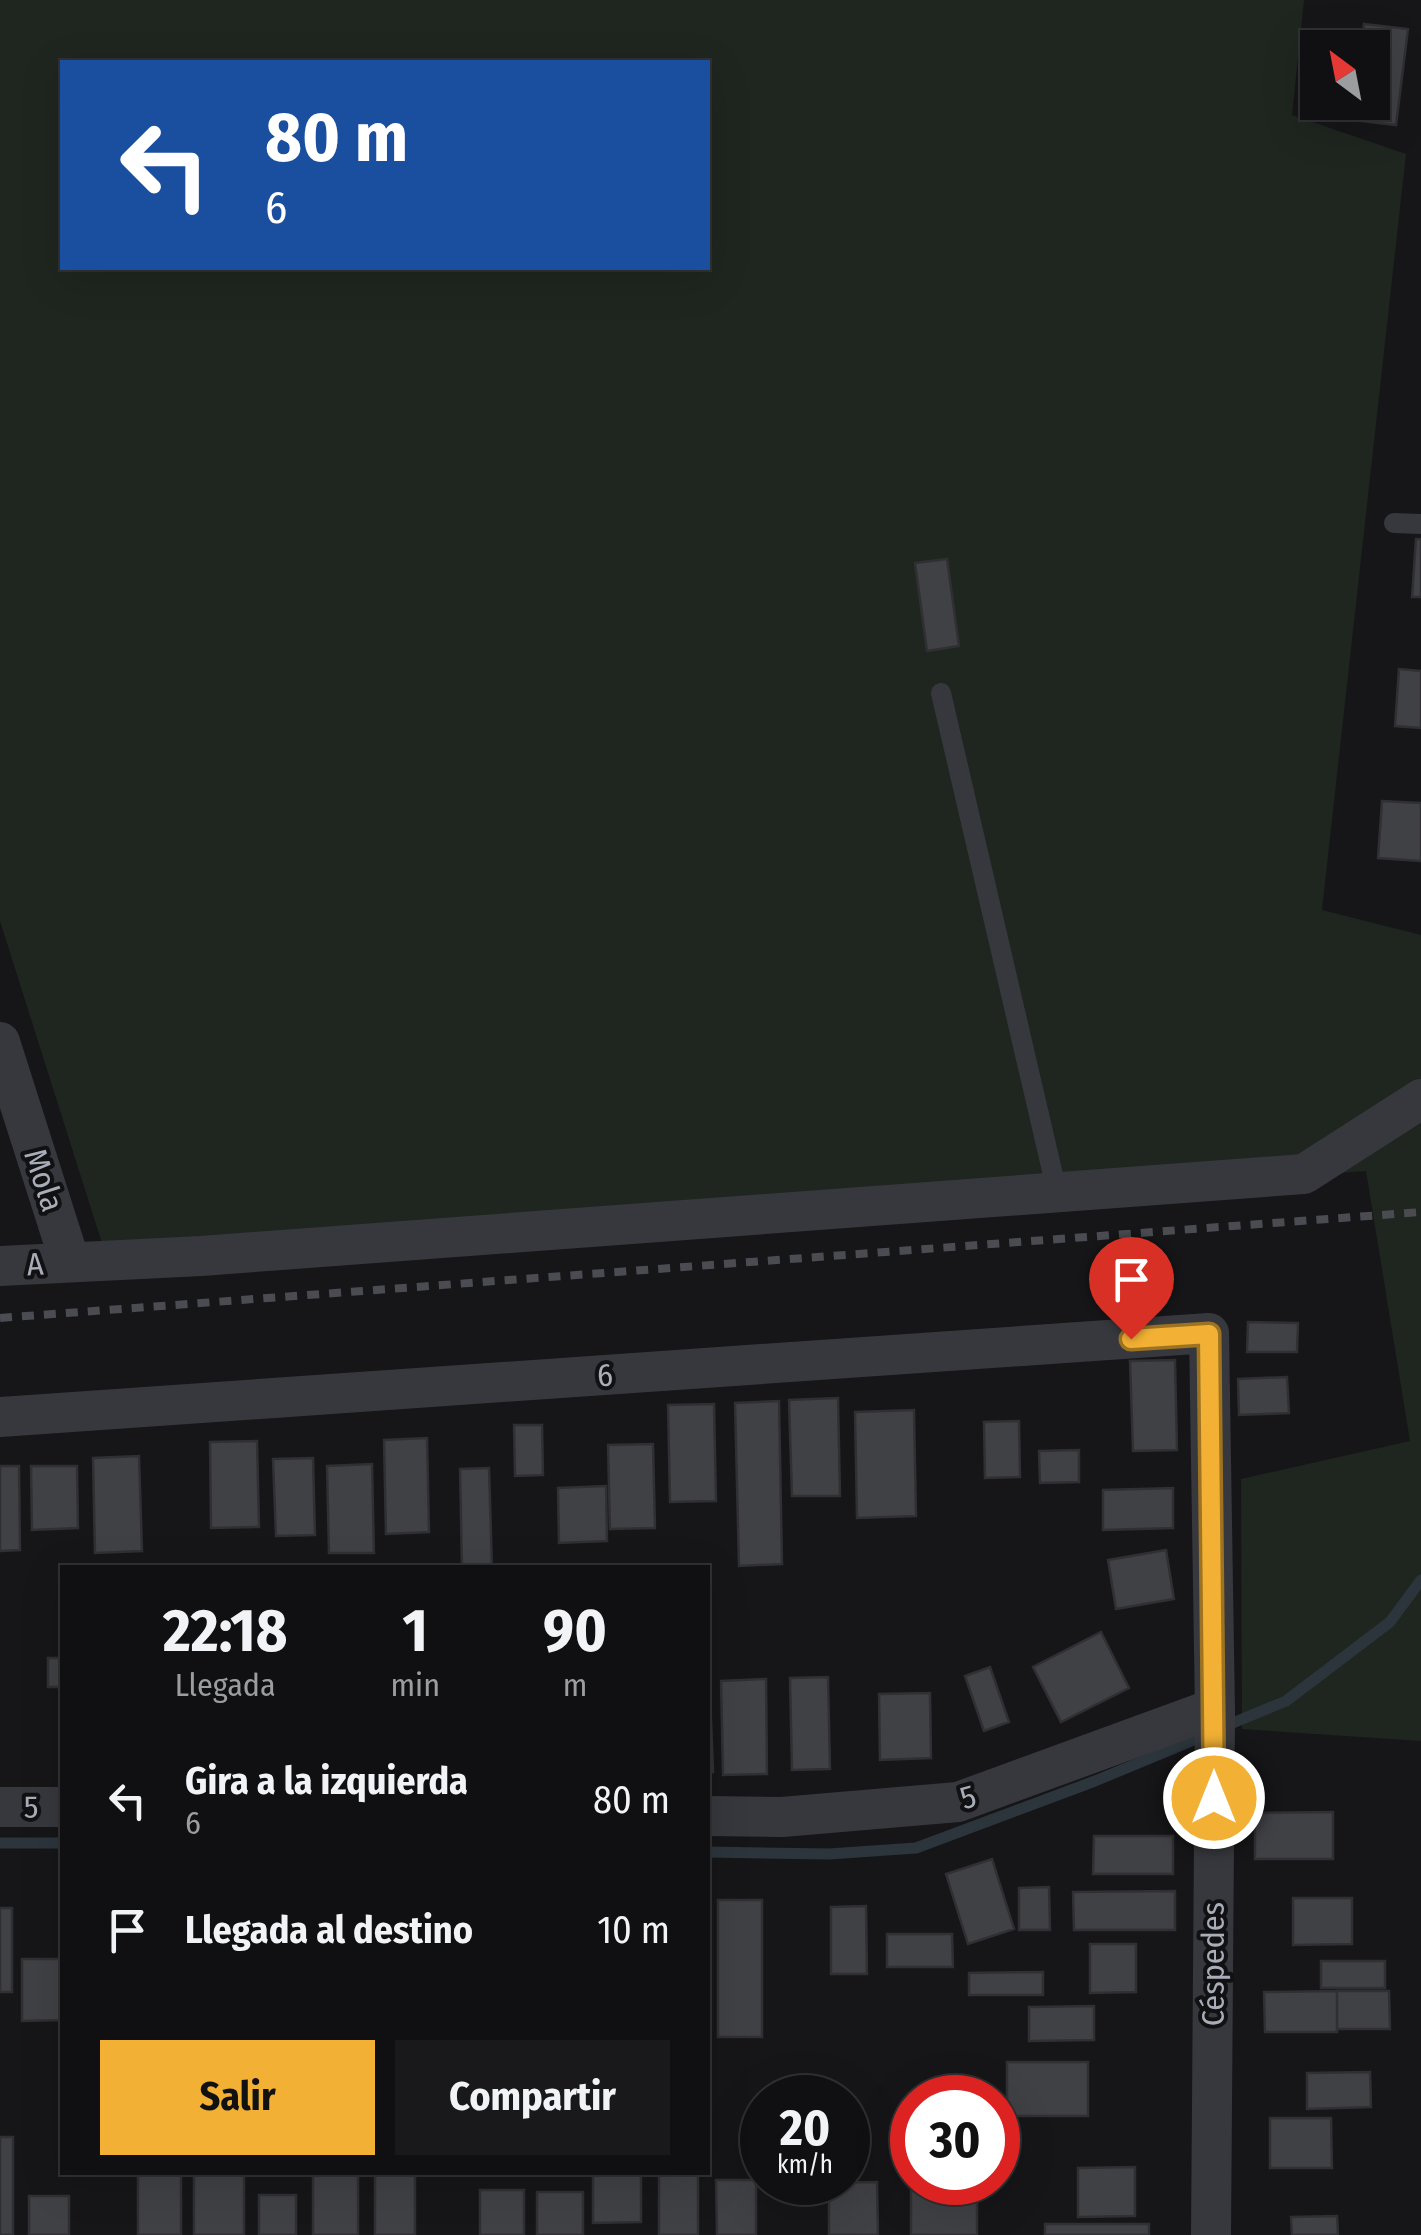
<!DOCTYPE html>
<html lang="es">
<head>
<meta charset="utf-8">
<style>
	:root { --surface:#101012; --page:#19191b; --text:#f1f3f6; --muted:#9c9d9f; --line:#303032; --accent:#f2b134 }
	body { margin:0; font-family:"Fira Sans Condensed",sans-serif; background:var(--page); color:var(--text); height:100vh; display:flex; flex-direction:column; font-size:38px; white-space:nowrap }
	* { box-sizing:border-box; margin:0 }
	p { font-size:32px; color:var(--muted) }
	.icon { flex:none; width:55px; height:55px; fill:none; stroke:currentColor; stroke-width:2; stroke-linecap:round; stroke-linejoin:round }
	.map { position:relative; flex:1; overflow:hidden }
	.details { position:absolute; left:60px; top:1565px; width:650px; height:610px; display:flex; flex-direction:column; background:var(--surface); border-radius:0px; box-shadow:0 10px 40px #0002,0 0 0 2px var(--line) }
	.details>* { flex:none }
	.hud { position:absolute; left:60px; top:60px; width:650px; height:210px; border-radius:0px; box-shadow:0 10px 40px #0002,0 0 0 2px var(--line); background:#1a4fa0; color:#fff; overflow:hidden }
	.needle { width:65px; rotate:328deg }
	.buttons { position:absolute; left:1300px; top:30px; display:grid; gap:20px }
	.buttons a { display:grid; place-items:center; width:90px; height:90px; border-radius:0px; background:var(--surface); box-shadow:0 10px 40px #0002,0 0 0 2px var(--line); font-size:50px }
	.speed { position:absolute; left:740px; top:2075px; display:flex; gap:20px; font-size:50px; font-weight:700; text-align:center }
	.speed>* { display:grid; place-content:center; width:130px; height:130px; border-radius:50%; background:var(--surface); box-shadow:0 10px 40px #0002,0 0 0 2px var(--line); line-height:1 }
	.speed small { font-size:25px; font-weight:400 }
	.speed .limit { border:15px solid #d22; background:#fff; color:#111 }
	.pin { position:absolute; display:grid; place-items:center; width:85px; height:85px; color:#fff; margin:-102px -42px; border-radius:50% 50% 50% 0; rotate:-45deg; box-shadow:0 0 10px #0007 }
	.pin .icon { rotate:45deg }
	.me { position:absolute; width:110px; margin:-55px; rotate:0deg; stroke-linejoin:round; filter:drop-shadow(0 0 8px #0008) }
	.turn { display:flex; align-items:center; gap:35px; height:210px; padding:0 40px; font-size:45px }
	.turn .icon { width:130px; height:130px; stroke-width:2.5 }
	.turn b { display:block; font-size:70px; line-height:85px }
	.eta { display:flex; justify-content:space-evenly; align-items:center; height:170px; text-align:center }
	.eta b { font-size:60px; font-weight:700; line-height:70px }
	.primary-button { display:flex; gap:20px; margin-top:auto; padding:20px 40px }
	.primary-button a { flex:1; height:115px; border-radius:0px; background:var(--accent); color:#111; font-size:40px; font-weight:700; line-height:115px; text-align:center }
	.primary-button a+a { background:var(--page); color:var(--text) }
	ul { padding:0; list-style:none }
	li { display:flex; align-items:center; gap:30px; height:130px; padding:0 40px }
	li div { flex:1 }
	li b { display:block; font-size:38px }
	li em { font-style:normal }
	.map>svg:first-child { display:block }
	.green { fill:#1e261f; fill-rule:evenodd }
	.lines { fill:none; stroke-linecap:round; stroke-linejoin:round }
	.stream { stroke:#2c353c; stroke-width:11 }
	.building { fill:#404145; stroke:#303034; stroke-width:2.5 }
	.service { stroke:#37383d; stroke-width:20 }
	.minor { stroke:#37383d; stroke-width:40 }
	.rail { stroke:#4a4c52; stroke-width:8; stroke-dasharray:12 10; stroke-linecap:butt }
	.route-casing { stroke:#9d7322; stroke-width:25 }
	.route { stroke:#f2b134; stroke-width:18 }
	.labels { text-anchor:middle; stroke-width:8; stroke-linejoin:round; paint-order:stroke }
	.street-label { font-size:32px; fill:#a8adb8; stroke:#111113 }
</style>
</head>
<body>
<div class="map">
<svg width="1421" height="2235" viewBox="0 0 1421 2235">
	<rect width="100%" height="100%" fill="#161618"/>
	<path class="green" d="M0,0H1304L1292,115L1406,154L1322,910L1421,935V1741L1242,1729L1241,1479L1410,1441L1366,1171L107,1259L0,921ZM62,62H708V268H62Z"/>
	<g class="lines">
		<path class="stream" d="M1223,1727L1286,1701L1390,1622L1421,1580
			M0,1843H62
			M708,1852L829,1854L916,1848L1095,1781L1206,1735"/>
	</g>
	<path class="building" d="M1364,24L1408,29L1396,125L1353,120L1355,102H1372V48H1362Z
		M1416,539H1421V597H1412Z
		M947,559L959,646L927,651L915,563Z
		M1399,669L1421,671V728L1395,726Z
		M1382,801L1421,803V861L1378,858Z
		M1248,1322L1298,1323L1297,1352H1247Z
		M1175,1360L1177,1450L1133,1451L1130,1361Z
		M1287,1377L1289,1413L1239,1415L1238,1379Z
		M838,1398L840,1496H792L789,1400Z
		M779,1401L782,1564L739,1566L735,1403Z
		M714,1404L716,1501L670,1502L668,1405Z
		M914,1410L916,1516L857,1518L855,1412Z
		M1019,1421L1020,1477L985,1478L984,1422Z
		M514,1425H542L543,1475L515,1476Z
		M427,1438L429,1532L386,1534L384,1440Z
		M257,1441L259,1527L211,1528L210,1442Z
		M653,1444L655,1528L610,1529L608,1445Z
		M1079,1450V1482L1040,1483L1039,1451Z
		M139,1456L142,1551L95,1553L93,1458Z
		M313,1458L315,1535L276,1536L273,1459Z
		M372,1464L374,1553H329L327,1466Z
		M0,1466H19L20,1550L0,1551Z
		M31,1466H77L78,1528L32,1530Z
		M489,1468L492,1568H462L460,1469Z
		M606,1486L607,1541L559,1543L558,1488Z
		M1173,1488V1528L1103,1530V1490Z
		M1166,1550L1174,1599L1116,1609L1108,1560Z
		M1101,1632L1129,1688L1061,1722L1033,1667Z
		M48,1658H62V1687H48Z
		M990,1667L1009,1722L984,1731L965,1676Z
		M828,1677L830,1769L792,1770L790,1678Z
		M766,1679L767,1774L723,1775L721,1681Z
		M930,1693L931,1758L880,1760L879,1694Z
		M708,1695H710L713,1772H708Z
		M1333,1812V1859H1255V1813Z
		M1094,1836H1173V1874H1093Z
		M992,1859L1014,1929L968,1944L946,1874Z
		M1049,1887L1050,1930H1019V1888Z
		M1175,1891V1930H1074L1073,1892Z
		M1293,1898H1352V1944L1293,1945Z
		M718,1900H762V2037H718Z
		M866,1906L867,1974H831V1907Z
		M0,1908H12V1992H0Z
		M887,1934H952L953,1967H887Z
		M1090,1944H1136V1992L1090,1993Z
		M22,1959H62V2020L22,2021Z
		M1321,1961H1385V1988H1321Z
		M1043,1972V1995H969V1973Z
		M1337,1991V2032H1265L1264,1992Z
		M1337,1991H1389L1390,2029H1337Z
		M1094,2006V2040L1029,2041V2007Z
		M1007,2062H1088V2116H1007Z
		M1370,2072L1371,2107L1307,2109V2073Z
		M1270,2118H1331L1332,2168H1270Z
		M0,2137H13V2235H0Z
		M1135,2167V2216L1078,2217V2168Z
		M911,2170L912,2182H977V2235H911Z
		M181,2172V2235H138V2173Z
		M194,2172H244V2235H194Z
		M313,2172H358V2235H313Z
		M593,2172H641V2222L593,2223Z
		M659,2172H698V2235H659Z
		M375,2173H415V2235H375Z
		M716,2180H756V2235H717Z
		M877,2182L878,2235H829V2183Z
		M480,2190H524V2235H480Z
		M537,2192H583V2235H537Z
		M259,2195H296V2235H259Z
		M29,2196H69V2235H29Z
		M1337,2216L1338,2235H1292L1291,2217Z
		M1045,2224H1149V2235H1045Z"/>
	<g class="lines">
		<path class="service" d="M1394,523L1421,524
			M941,693L1057,1192"/>
		<path class="minor" d="M0,1042L70,1262
			M0,1266L201,1256L1304,1174L1421,1099
			M0,1417L1209,1333L1215,1712L1211,2235
			M0,1807H62
			M708,1816L782,1817L958,1802L1215,1708"/>
		<path class="rail" d="M0,1318L1421,1212"/>
	</g>
	<g class="lines">
		<g class="route-casing">
			<path id="route" d="M1131,1339L1209,1334L1214,1798"/>
		</g>
		<use href="#route" class="route"/>
	</g>
	<g class="labels">
		<g class="street-label">
			<text transform="translate(44 1180) rotate(72)" y="11">Mola</text>
			<text transform="translate(35 1264) rotate(-3)" y="11">A</text>
			<text transform="translate(605 1375) rotate(-4)" y="11">6</text>
			<text transform="translate(968 1797) rotate(-16)" y="11">5</text>
			<text x="31" y="1818">5</text>
			<text transform="translate(1213 1964) rotate(-90)" y="11">Céspedes</text>
		</g>
	</g>
</svg>
<div class="buttons">
<a><svg class="needle" viewBox="-14 -14 28 28"><path d="M0-13l5 13h-10z" fill="#e53935"/><path d="M0 13l5-13h-10z" fill="#9c9d9f"/></svg></a>
</div>
<div class="speed"><div>20<small>km/h</small></div><div class="limit">30</div></div>
<div class="pin" style="left:1131px;top:1339px;background:#d93025"><svg class="icon" aria-label="arrive" viewBox="0 0 24 24"><path d="M6 21V4h12l-3 4 3 4H6"/></svg></div>
<svg class="me" style="left:1214px;top:1798px" viewBox="-20 -20 40 40"><circle r="17" fill="#f2b134" stroke="#fff" stroke-width="3"/><path d="M0-11L8 9 0 5-8 9z" fill="#fff"/></svg>
<div class="hud">
<div class="turn"><svg class="icon" aria-label="left" viewBox="0 0 24 24"><path d="M17 20v-9H6M10 6l-5 5 5 5"/></svg><div><b>80 m</b>6</div></div>
</div>
<section class="details">
<div class="eta">
<div><b>22:18</b><p>Llegada</p></div>
<div><b>1</b><p>min</p></div>
<div><b>90</b><p>m</p></div>
</div>
<ul>
<li><svg class="icon" aria-label="left" viewBox="0 0 24 24"><path d="M17 20v-9H6M10 6l-5 5 5 5"/></svg><div><b>Gira a la izquierda</b><p>6</p></div><em>80 m</em></li>
<li><svg class="icon" aria-label="arrive" viewBox="0 0 24 24"><path d="M6 21V4h12l-3 4 3 4H6"/></svg><div><b>Llegada al destino</b></div><em>10 m</em></li>
</ul>
<div class="primary-button"><a>Salir</a><a>Compartir</a></div>
</section>
</div>
</body>
</html>
